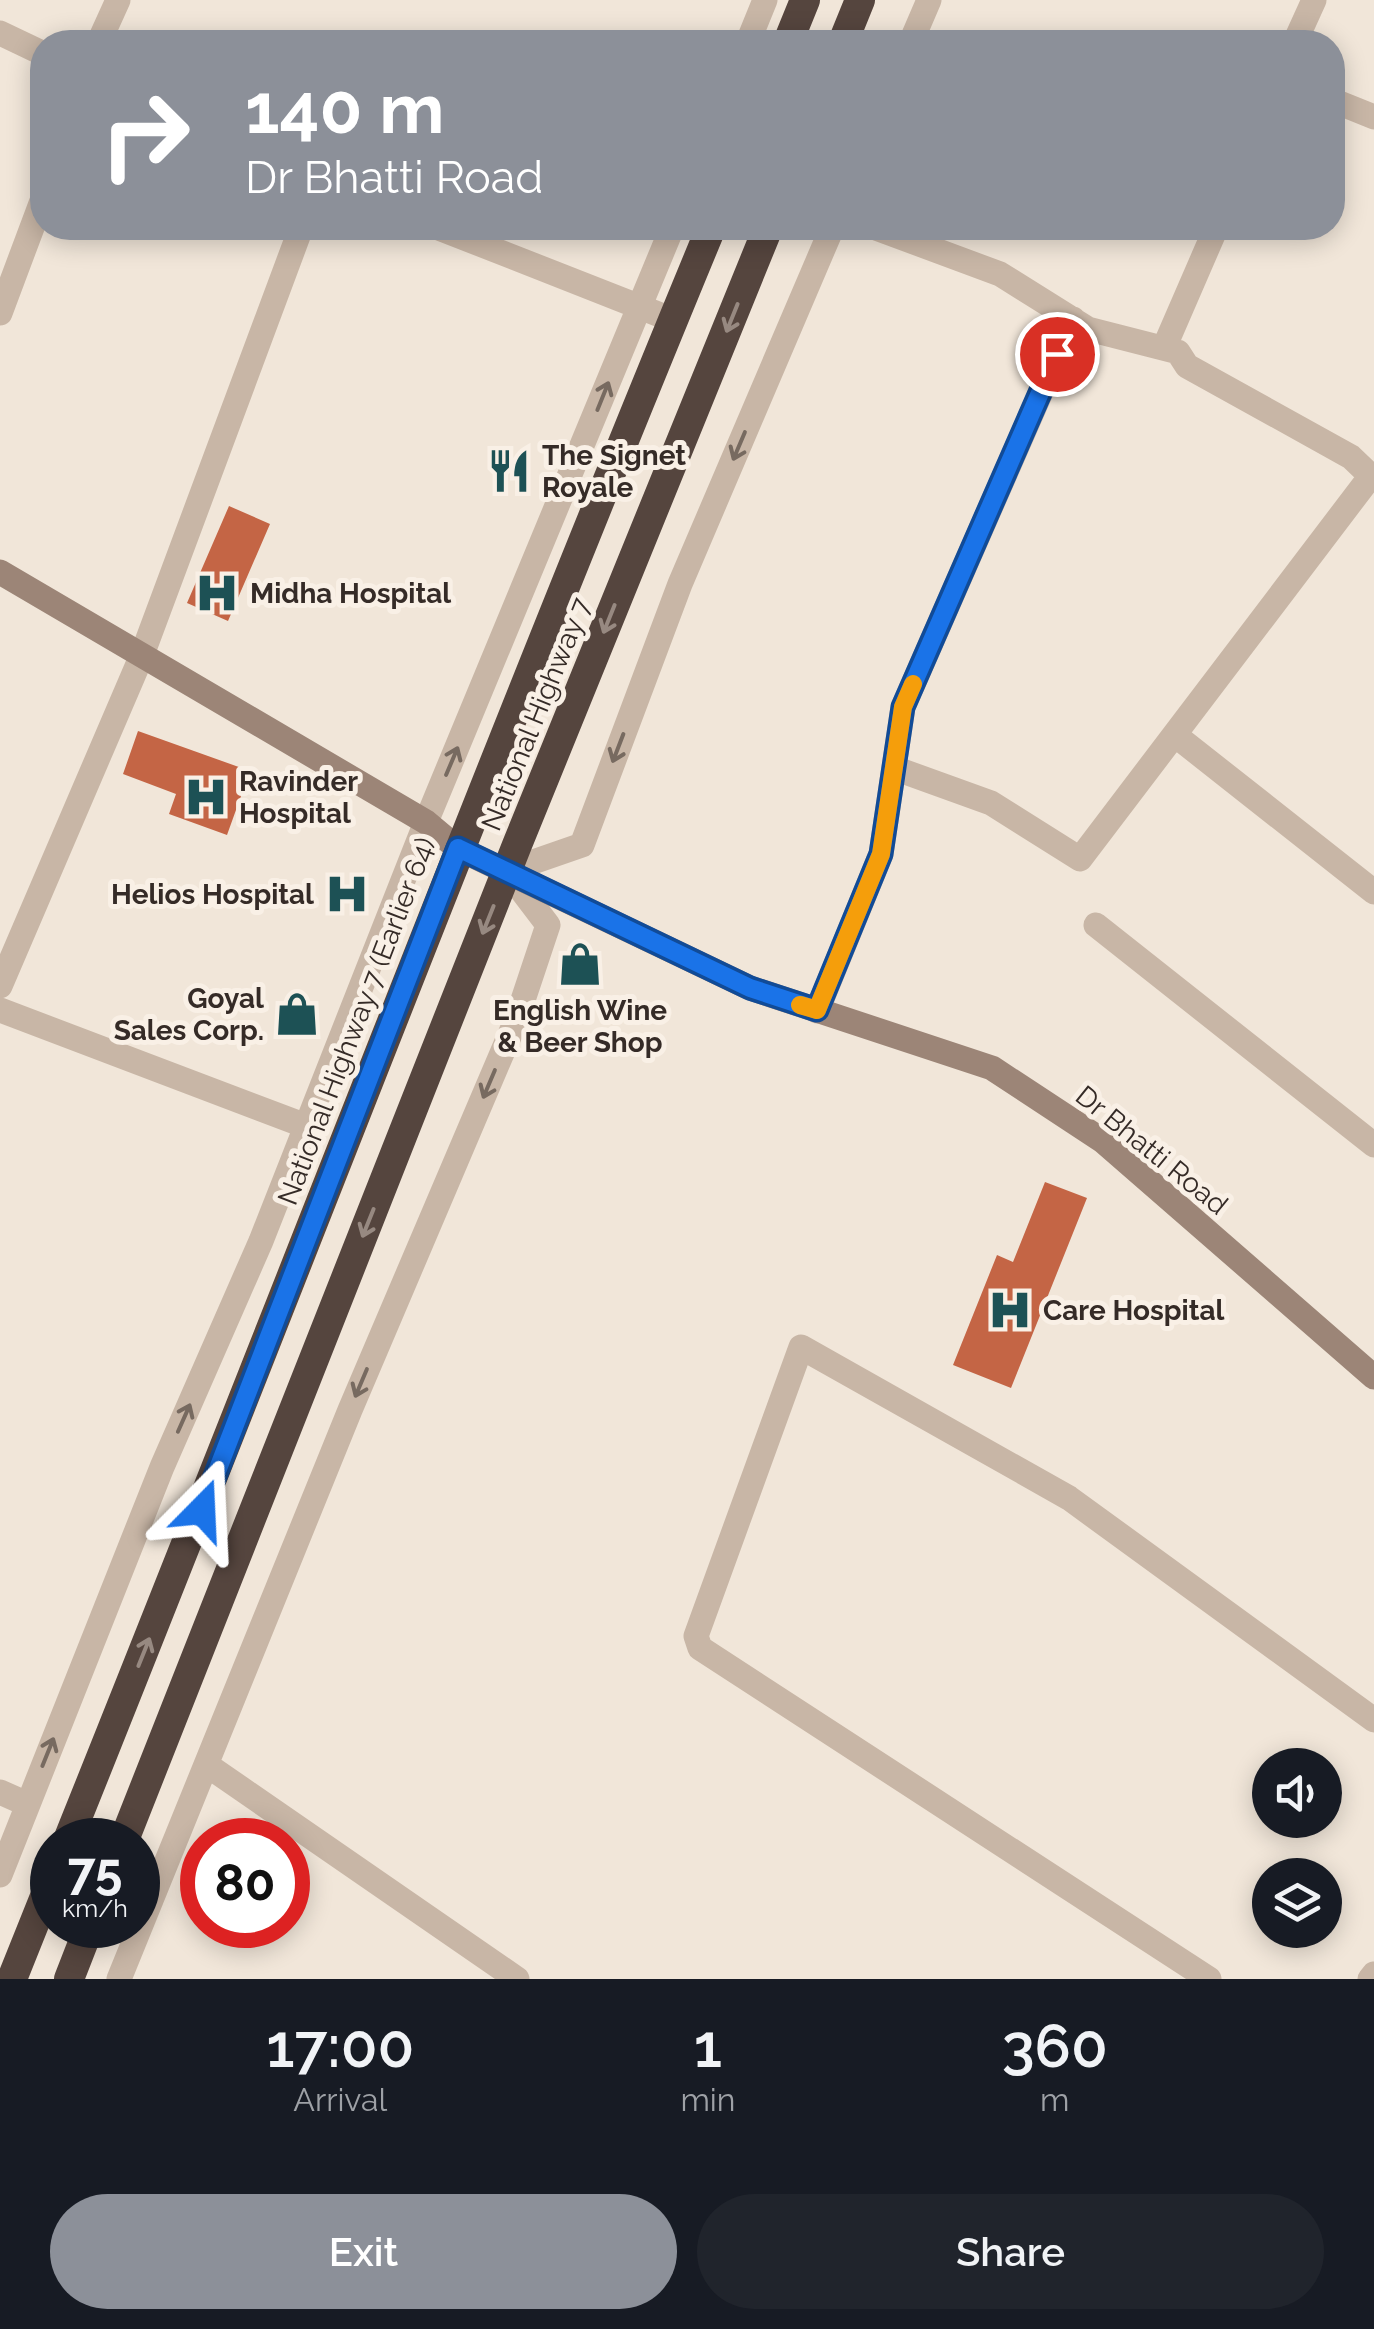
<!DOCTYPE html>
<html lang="en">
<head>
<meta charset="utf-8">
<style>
	:root { --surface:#171b24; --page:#20242c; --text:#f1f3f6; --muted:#9ea1a6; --accent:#8c9099 }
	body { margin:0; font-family:Raleway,sans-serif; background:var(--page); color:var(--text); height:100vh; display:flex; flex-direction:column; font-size:38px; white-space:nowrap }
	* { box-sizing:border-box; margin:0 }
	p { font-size:32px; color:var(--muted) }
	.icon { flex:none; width:55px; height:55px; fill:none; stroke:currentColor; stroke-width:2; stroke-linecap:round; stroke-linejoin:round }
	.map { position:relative; height:1979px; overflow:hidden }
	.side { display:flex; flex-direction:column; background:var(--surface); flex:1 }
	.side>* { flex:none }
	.hud { position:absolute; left:30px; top:30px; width:1315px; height:210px; border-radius:40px; box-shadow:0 5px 25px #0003; background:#8c9099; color:#fff; overflow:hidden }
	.fabs { position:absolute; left:1252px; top:1748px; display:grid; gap:20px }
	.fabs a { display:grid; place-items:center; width:90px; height:90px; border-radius:50%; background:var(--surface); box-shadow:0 5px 25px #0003; font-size:50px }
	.speed { position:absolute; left:30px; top:1818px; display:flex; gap:20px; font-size:50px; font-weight:700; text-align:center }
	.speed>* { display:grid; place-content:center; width:130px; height:130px; border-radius:50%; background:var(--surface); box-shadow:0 5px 25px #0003; line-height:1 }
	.speed small { font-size:25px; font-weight:400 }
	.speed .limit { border:15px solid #d22; background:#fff; color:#111 }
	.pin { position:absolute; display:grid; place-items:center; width:85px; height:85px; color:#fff; margin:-42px; border:5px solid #fff; border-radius:50%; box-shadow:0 2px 10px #0007 }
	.me { position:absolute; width:110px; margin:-55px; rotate:21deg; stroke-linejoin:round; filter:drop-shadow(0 0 8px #0008) }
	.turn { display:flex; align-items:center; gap:35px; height:210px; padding:0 50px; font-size:45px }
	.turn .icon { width:130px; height:130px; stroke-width:2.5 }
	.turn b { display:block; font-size:70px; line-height:85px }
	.eta { display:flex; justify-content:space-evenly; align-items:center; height:170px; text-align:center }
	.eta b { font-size:60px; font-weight:600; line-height:70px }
	.button { display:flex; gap:20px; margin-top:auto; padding:20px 50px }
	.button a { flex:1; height:115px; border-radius:60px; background:var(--accent); color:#fff; font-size:40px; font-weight:600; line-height:115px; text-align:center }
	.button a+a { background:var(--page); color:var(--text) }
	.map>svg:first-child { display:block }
	.building { fill:#c46545 }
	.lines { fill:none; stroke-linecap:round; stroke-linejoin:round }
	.street { stroke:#c8b6a6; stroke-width:25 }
	.secondary { stroke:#9c8577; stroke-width:25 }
	.highway { stroke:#55453e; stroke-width:30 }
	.oneway { stroke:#978981 }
	.oneway2 { stroke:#776a60 }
	.route-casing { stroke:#114b97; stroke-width:25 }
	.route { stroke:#1a73e8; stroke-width:18 }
	.slow { stroke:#f59e0b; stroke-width:18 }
	.labels { text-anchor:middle; stroke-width:10; stroke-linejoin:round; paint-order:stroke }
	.poi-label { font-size:28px; font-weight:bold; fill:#352b27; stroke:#f9f0e6; text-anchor:start }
	.street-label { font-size:28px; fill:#352b27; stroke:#f9f0e6 }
</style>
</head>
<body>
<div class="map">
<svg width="1374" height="1979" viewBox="0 0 1374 1979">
	<rect width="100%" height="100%" fill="#f1e6d9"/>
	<path class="building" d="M229,506L270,524L228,621L187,603Z
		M138,731L250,771L227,835L169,814L176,794L123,774Z
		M1045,1182L1087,1198L1011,1388L953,1365L997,1255L1013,1262Z"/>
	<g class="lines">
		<path class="street" d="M0,33L42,53
			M99,42L118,0
			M748,42L765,0
			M911,42L929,0
			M1295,42L1314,0
			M1332,100L1374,117
			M439,228L673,320
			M876,228L1000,274L1088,329L1178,352L1187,366L1351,457L1374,479
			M0,313L42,201
			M1164,348L1216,228
			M1175,735L1374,892
			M894,768L991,803L1080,859L1370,477
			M1096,925L1374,1145
			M0,986L142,655L301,228
			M0,1010L306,1126
			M817,1011L881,854L903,707L1073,319
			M207,1765L517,1979
			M0,1792L27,1804
			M0,1875L162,1467L261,1241L426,822L672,228
			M119,1979L350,1410L517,1018L548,925L507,871L582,845L680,584L832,228
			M1209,1979L700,1648L696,1636L801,1347L1069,1498L1374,1720
			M1370,1979L1374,1974"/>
		<path class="secondary" d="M0,572L426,822L457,848L750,988L992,1068L1103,1141L1374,1377"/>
		<path class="highway" d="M788,42L805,0
			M843,42L860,0
			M68,1840C284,1303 490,762 711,228
			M124,1840L517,845L768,228
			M12,1979L52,1879
			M69,1979L90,1925"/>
	</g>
	<defs><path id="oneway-shaft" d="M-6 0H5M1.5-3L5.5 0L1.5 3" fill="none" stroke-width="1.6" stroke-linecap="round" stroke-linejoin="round" transform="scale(2.5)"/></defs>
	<g class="oneway">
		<use href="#oneway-shaft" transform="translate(732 318) rotate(112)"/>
		<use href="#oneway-shaft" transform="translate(609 619) rotate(112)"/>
		<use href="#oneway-shaft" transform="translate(488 920) rotate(112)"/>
		<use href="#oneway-shaft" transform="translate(368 1223) rotate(112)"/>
		<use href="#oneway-shaft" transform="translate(144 1652) rotate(-68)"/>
	</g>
	<g class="oneway2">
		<use href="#oneway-shaft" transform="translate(603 396) rotate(-68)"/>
		<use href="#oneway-shaft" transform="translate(739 446) rotate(113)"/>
		<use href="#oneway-shaft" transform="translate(618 748) rotate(111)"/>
		<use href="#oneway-shaft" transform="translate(452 761) rotate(-67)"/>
		<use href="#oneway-shaft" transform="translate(489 1084) rotate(113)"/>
		<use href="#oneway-shaft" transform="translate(361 1383) rotate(113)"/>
		<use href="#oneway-shaft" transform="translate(184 1418) rotate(-66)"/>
		<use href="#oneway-shaft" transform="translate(48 1752) rotate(-68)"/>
	</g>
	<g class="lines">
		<g class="route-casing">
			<path id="route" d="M202,1510L458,848L750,988L817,1010L881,854L903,707L1057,354"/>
		</g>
		<use href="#route" class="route"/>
		<path class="slow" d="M800,1005L817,1010L881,854L903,707L913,684"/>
	</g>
	<defs>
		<g id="restaurant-bare" transform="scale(3.45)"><path d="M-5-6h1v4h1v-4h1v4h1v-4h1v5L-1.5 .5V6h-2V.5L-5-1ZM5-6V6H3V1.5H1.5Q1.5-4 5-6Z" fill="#1d5155" stroke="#f9f0e6" stroke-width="2.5" paint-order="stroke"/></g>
		<g id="hospital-bare" transform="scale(3.45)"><path d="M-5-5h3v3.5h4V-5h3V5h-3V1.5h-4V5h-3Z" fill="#1d5155" stroke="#f9f0e6" stroke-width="2.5" paint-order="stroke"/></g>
		<g id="shop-bare" transform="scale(3.45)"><path d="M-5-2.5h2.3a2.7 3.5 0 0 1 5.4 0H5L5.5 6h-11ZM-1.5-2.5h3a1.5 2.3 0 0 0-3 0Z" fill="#1d5155" stroke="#f9f0e6" stroke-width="2.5" paint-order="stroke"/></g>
	</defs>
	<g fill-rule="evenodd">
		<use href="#restaurant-bare" x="509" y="471"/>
		<use href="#hospital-bare" x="217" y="593"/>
		<use href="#hospital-bare" x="206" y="797"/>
		<use href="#hospital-bare" x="347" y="894"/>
		<use href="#shop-bare" x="580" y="964"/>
		<use href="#shop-bare" x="297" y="1014"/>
		<use href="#hospital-bare" x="1010" y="1310"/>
	</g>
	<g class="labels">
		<g class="poi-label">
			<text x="542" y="465">The Signet<tspan x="542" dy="32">Royale</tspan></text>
			<text x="250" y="603">Midha Hospital</text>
			<text x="239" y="791">Ravinder<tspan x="239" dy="32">Hospital</tspan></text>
			<text x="314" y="904" text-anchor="end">Helios Hospital</text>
			<text x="264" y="1008" text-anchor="end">Goyal<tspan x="264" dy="32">Sales Corp.</tspan></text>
			<text x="580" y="1020" text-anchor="middle">English Wine<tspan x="580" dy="32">&amp; Beer Shop</tspan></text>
			<text x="1043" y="1320">Care Hospital</text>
		</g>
		<g class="street-label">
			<text transform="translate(536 714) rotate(-68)" y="10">National Highway 7</text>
			<text transform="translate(356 1021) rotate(-69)" y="10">National Highway 7 (Earlier 64)</text>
			<text transform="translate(1152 1150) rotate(39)" y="10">Dr Bhatti Road</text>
		</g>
	</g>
</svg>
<div class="fabs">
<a><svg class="icon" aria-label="sound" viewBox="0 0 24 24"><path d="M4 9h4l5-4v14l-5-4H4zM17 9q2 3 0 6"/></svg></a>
<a><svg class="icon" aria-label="layers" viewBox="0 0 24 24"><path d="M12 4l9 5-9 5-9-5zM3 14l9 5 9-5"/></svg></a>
</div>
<div class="speed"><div>75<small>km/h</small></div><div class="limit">80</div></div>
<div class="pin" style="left:1057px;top:354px;background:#d93025"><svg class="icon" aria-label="arrive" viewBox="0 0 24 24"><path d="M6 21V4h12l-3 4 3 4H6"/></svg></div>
<svg class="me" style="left:202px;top:1510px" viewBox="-20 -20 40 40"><path d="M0-17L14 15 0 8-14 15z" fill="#1a73e8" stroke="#fff" stroke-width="4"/></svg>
<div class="hud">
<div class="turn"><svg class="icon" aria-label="right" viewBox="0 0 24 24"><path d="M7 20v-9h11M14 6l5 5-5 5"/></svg><div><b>140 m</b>Dr Bhatti Road</div></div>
</div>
</div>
<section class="side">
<div class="eta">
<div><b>17:00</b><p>Arrival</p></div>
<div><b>1</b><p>min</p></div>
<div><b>360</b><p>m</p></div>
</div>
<div class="button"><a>Exit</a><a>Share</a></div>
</section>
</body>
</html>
